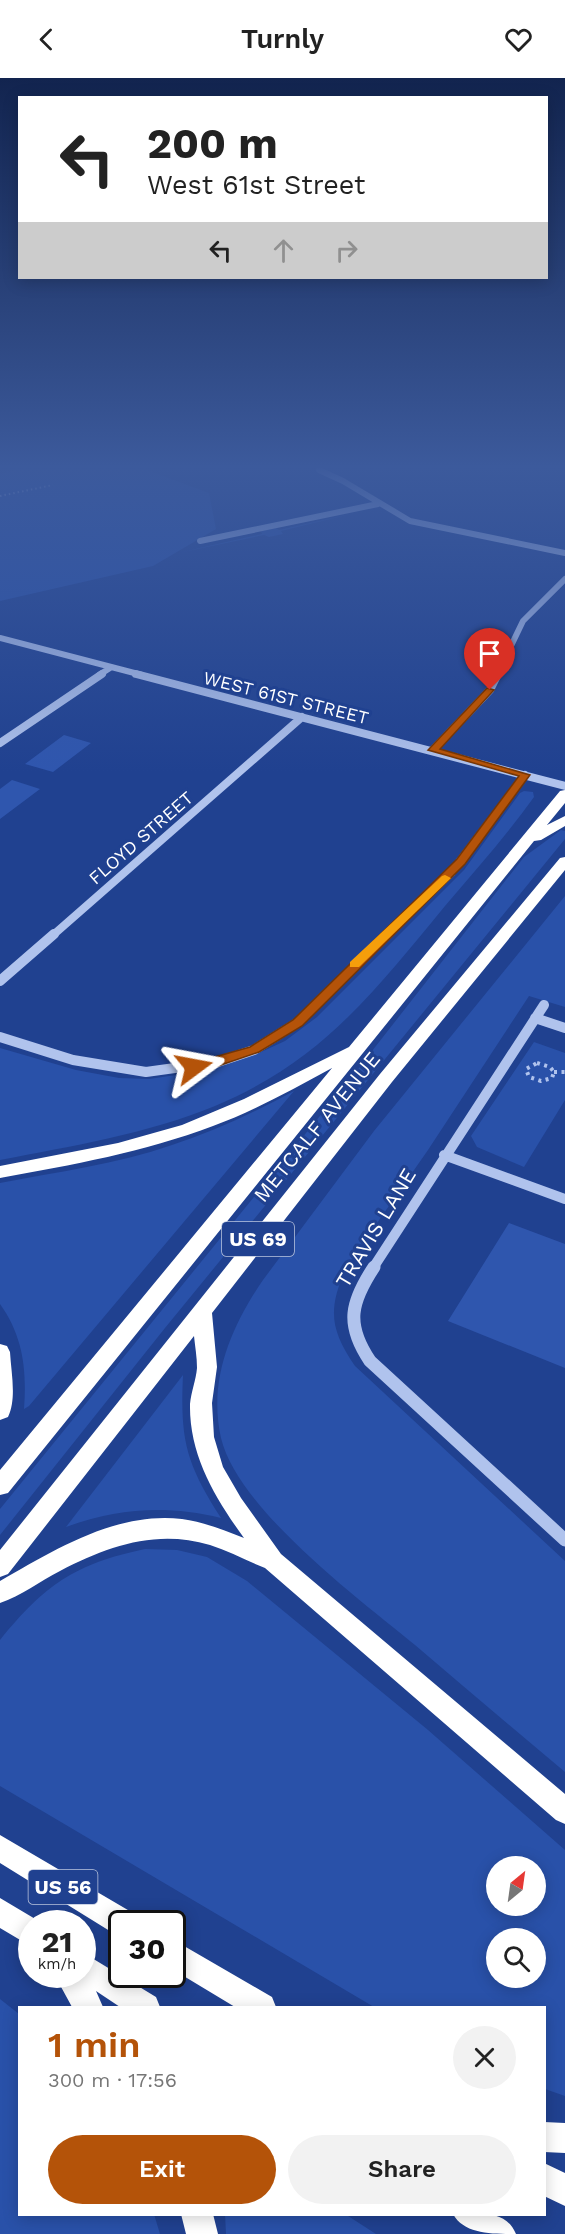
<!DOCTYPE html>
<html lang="en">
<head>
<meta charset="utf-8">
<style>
	:root { --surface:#fff; --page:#f2f2f2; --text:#222; --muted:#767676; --accent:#b45309 }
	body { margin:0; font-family:"Work Sans",sans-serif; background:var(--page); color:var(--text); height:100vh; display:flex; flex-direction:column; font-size:22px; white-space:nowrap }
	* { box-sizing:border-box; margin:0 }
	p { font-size:20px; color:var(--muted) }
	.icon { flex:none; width:33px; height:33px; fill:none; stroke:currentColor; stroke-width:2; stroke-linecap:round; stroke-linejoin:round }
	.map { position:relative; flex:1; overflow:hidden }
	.panel { position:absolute; left:18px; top:1928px; width:528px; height:210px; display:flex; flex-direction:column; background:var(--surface); border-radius:0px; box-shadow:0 3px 15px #0003 }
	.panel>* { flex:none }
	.guide { position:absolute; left:18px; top:18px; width:530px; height:183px; border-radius:0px; box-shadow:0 3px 15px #0003; background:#fff; color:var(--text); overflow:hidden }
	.needle { width:39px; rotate:29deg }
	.fabs { position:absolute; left:486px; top:1778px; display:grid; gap:12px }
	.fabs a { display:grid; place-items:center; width:60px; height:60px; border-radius:50%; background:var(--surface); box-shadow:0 3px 15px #0003; font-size:30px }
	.speed { position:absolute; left:18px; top:1832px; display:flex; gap:12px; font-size:30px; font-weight:700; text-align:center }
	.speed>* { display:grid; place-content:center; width:78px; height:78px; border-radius:50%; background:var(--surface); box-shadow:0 3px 15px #0003; line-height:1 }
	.speed small { font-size:15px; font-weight:400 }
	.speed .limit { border:3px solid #111; border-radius:9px; background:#fff; color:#111 }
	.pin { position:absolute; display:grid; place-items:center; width:51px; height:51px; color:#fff; margin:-62px -26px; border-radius:50% 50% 50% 0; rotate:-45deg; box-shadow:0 0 6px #0007 }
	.pin .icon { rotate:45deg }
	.me { position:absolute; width:66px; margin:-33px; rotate:77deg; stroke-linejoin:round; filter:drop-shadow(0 0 4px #0008) }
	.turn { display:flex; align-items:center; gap:21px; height:126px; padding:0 30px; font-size:27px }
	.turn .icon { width:78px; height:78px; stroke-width:2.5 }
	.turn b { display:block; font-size:42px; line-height:51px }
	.lanes { display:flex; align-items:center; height:57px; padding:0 30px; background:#0003; justify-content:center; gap:30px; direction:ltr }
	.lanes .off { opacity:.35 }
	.round { display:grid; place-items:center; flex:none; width:63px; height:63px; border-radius:32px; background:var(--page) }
	.headline { display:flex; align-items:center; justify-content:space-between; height:102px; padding:0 30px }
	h1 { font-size:36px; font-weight:600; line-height:45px; color:var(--accent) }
	.button { display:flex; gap:12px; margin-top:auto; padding:12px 30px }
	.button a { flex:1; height:69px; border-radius:36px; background:var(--accent); color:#fff; font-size:24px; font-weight:600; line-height:69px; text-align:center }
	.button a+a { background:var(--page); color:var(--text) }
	header { display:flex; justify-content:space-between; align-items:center; height:78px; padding:0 30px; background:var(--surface); font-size:27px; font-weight:600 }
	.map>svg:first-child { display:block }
	.green { fill:#2951a9; fill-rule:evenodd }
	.building { fill:#2f56ae }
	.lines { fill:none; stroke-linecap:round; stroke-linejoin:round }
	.path-far1 { stroke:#b0c3ed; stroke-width:2; stroke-dasharray:1.5 3; stroke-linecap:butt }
	.path { stroke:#b0c3ed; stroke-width:4; stroke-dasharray:3 4.5; stroke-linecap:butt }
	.minor-far3 { stroke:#b0c3ed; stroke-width:6 }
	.minor-far2 { stroke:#b0c3ed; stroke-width:8 }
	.minor-far1 { stroke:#b0c3ed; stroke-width:10 }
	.minor { stroke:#b0c3ed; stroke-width:13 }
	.highway { fill:#fff; fill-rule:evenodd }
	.route { fill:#b45309; stroke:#753606; stroke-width:1.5 }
	.slow { fill:#f59e0b }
	.labels { text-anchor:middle; stroke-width:6; stroke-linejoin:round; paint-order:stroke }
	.far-street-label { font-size:18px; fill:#fff; stroke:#204190 }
	.shield { fill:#204190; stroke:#bcc6de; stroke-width:1.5 }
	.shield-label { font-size:20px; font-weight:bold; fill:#fff }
	.street-label { font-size:21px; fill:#fff; stroke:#204190 }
</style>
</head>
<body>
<header><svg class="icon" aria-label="back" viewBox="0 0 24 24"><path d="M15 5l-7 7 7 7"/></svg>Turnly<svg class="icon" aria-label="heart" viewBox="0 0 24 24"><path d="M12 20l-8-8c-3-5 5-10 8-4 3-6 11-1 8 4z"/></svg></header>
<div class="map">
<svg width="565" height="2156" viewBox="0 0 565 2156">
	<rect width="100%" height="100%" fill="#204190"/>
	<path class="green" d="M17,392H147L209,415L216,451L153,488L0,523V396Z
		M359,434L281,453L283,456L269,459L264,457L178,475L262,456L261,453L276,450L279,452Z
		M524,713L533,714L534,719C507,757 475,793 445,828C374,914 322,983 215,1028C147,1056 72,1068 0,1082V970L76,992L119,1000L149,1001L203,993L259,975L285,963L317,939L464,792L520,715Z
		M561,752L565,753V761L165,1250L0,1457V1431L354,996L524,779Z
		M565,818V929L529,918L428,1072L347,1188C328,1230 329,1250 355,1288L565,1483V1694C515,1652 465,1610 415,1567C359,1521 238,1431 221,1360C208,1302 231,1249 263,1202L374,1053Z
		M534,964L565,975V1022L524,1089L477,1069L471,1058Z
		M294,1013L29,1328L24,1331C27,1292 23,1258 0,1226V1105C57,1094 117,1086 172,1067C214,1053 255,1034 294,1013Z
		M183,1297C180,1362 186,1385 221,1440C167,1427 118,1430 66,1449Z
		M145,1471L177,1472L207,1479L247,1503L428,1652L565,1772V2018L545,2011L544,1929H374L0,1708V1562C45,1507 74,1486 145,1471ZM496,1788H536V1827H496ZM496,1860H536V1899H496Z
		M0,1921L19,1936L20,2136H154L160,2156H0Z
		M225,2136H345L376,2156H226Z"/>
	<path class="building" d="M64,657L91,665L53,694L25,686Z
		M12,702L40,711L0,741V711Z
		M509,1145L565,1166V1290L448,1243Z"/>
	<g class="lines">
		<path class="path-far1" d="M0,418L53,407"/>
		<path class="path" d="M537,985L550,989L554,994L552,1000L541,1003L529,999L526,991Z
			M554,994H565"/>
		<path class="minor-far3" d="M319,392L343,403L410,443L565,475
			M200,463L378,426
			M0,560L142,597
			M99,597L110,590
			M497,597L523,543L565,501"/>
		<path class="minor-far2" d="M136,596L565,708
			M0,665L102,596
			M433,672L490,612L498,596
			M52,858L302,639
			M387,858L451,795L525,697"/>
		<path class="minor-far1" d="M0,903L54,856
			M535,940L565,950
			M0,959L73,982L146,994L218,984L254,972L297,945L388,856
			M444,1077L565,1121
			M373,1190L544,927"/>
		<path class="minor" d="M374,1189C351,1224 345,1246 370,1283L565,1462"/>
		<path class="highway" d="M565,712V725L547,747L565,738V748L541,762L534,763L8,1415L0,1417V1392L332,990C293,1011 254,1033 213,1048C144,1074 72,1087 0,1100V1088L118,1065L182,1047L244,1021L349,969L560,713Z
			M565,779V792L392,1004L212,1235L217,1289L212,1325L214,1359L223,1389L241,1420L281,1476L565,1716V1746L556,1742L265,1490C247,1483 229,1473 210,1467C156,1451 108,1468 60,1493C40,1503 21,1518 0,1525V1503C54,1472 117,1433 182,1441C203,1444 224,1452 244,1460C215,1420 189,1377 190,1326C191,1314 196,1302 197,1290C197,1279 195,1268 194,1258L8,1496L0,1499V1472L380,996L560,780Z
			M0,1266L7,1268L10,1274C11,1294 17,1320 8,1339L0,1342Z
			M0,1757L133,1835L137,1845H122V1858L113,1855L0,1785Z
			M0,1820L42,1845H32V1869L0,1850Z
			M172,1861L272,1919L276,1929H235L172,1891Z
			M82,1874L156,1919L160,1929H120L96,1913L103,1929H72L54,1896H82Z
			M544,2044L565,2045V2075L544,2074Z
			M544,2085L565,2095V2128L544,2118Z
			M181,2136H213L218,2156H186Z
			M453,2136C478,2136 505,2130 516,2156C491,2156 464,2156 453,2136Z"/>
	</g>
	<linearGradient id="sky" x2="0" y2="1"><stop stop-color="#12244f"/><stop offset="0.56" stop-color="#3c5a9c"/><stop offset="1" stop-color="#3c5a9c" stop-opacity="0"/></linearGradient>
	<rect width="565" height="694" fill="url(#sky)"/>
	<path class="route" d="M487,610L494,612L440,671L530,697L465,786L302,948L259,974L218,988L190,992L188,989L190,986L250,969L293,942L457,781L519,698L428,672Z"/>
	<path class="slow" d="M445,797L451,800L449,802L359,889H350V884L442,798Z"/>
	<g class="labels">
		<g class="far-street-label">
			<text transform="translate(286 620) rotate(14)" y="6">WEST 61ST STREET</text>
			<text transform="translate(141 760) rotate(-41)" y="6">FLOYD STREET</text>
		</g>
		<g class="shield">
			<rect x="222" y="1144" width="72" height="34" rx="4.5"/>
			<rect x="28.5" y="1792" width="69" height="34" rx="4.5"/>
		</g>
		<g class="shield-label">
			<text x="258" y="1168">US 69</text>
			<text x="63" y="1816">US 56</text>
		</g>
		<g class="street-label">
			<text transform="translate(317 1049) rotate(-51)" y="7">METCALF AVENUE</text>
			<text transform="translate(376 1150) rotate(-59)" y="7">TRAVIS LANE</text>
		</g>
	</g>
</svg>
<div class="fabs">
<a><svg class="needle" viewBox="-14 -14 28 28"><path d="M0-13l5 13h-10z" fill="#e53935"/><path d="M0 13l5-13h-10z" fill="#767676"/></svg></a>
<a><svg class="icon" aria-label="search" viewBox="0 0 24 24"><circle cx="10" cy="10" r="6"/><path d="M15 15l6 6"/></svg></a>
</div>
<div class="speed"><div>21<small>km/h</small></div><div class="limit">30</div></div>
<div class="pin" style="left:490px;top:612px;background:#d93025"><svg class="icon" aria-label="arrive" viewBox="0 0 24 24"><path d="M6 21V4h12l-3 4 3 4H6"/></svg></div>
<svg class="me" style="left:194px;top:989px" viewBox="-20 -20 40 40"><path d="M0-17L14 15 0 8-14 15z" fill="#b45309" stroke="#fff" stroke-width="4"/></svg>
<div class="guide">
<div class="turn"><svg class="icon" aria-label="left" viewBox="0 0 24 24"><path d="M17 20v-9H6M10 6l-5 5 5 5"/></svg><div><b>200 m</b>West 61st Street</div></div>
<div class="lanes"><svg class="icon" aria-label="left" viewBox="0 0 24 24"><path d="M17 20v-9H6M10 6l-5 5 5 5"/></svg><svg class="icon off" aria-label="ahead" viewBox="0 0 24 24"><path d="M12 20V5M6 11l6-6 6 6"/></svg><svg class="icon off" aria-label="right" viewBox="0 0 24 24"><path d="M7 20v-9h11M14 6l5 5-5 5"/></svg></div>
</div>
<section class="panel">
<div class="headline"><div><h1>1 min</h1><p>300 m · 17:56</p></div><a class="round"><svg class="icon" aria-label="close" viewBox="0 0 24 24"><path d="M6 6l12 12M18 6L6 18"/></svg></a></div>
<div class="button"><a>Exit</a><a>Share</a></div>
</section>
</div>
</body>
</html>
